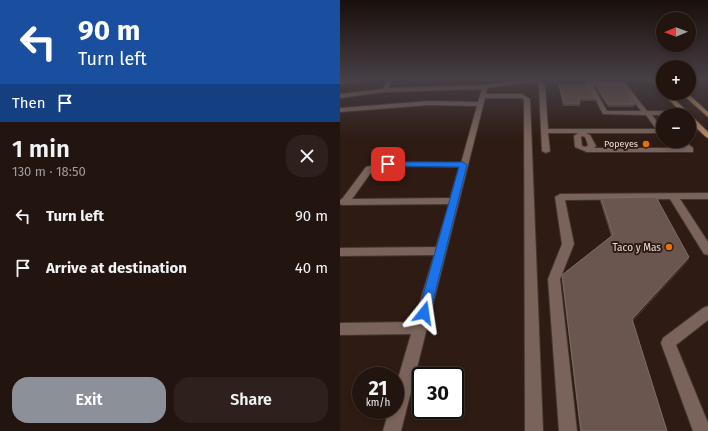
<!DOCTYPE html>
<html lang="en">
<head>
<meta charset="utf-8">
<style>
	:root { --surface:#22140f; --page:#2e211d; --text:#f1f3f6; --muted:#a29e9e; --line:#3f332f; --accent:#8c9099 }
	body { margin:0; font-family:"Fira Sans",sans-serif; background:var(--page); color:var(--text); height:100vh; display:flex; flex-direction:column; font-size:15px; white-space:nowrap }
	* { box-sizing:border-box; margin:0 }
	p { font-size:13px; color:var(--muted) }
	.icon { flex:none; width:22px; height:22px; fill:none; stroke:currentColor; stroke-width:2; stroke-linecap:round; stroke-linejoin:round }
	.map { position:relative; flex:1; overflow:hidden }
	.sheet { display:flex; flex-direction:column; background:var(--surface); width:340px }
	.sheet>* { flex:none }
	.banner { background:#1a4fa0; color:#fff; overflow:hidden }
	.needle { width:26px; rotate:269deg }
	.fabs { position:absolute; left:316px; top:12px; display:grid; gap:8px }
	.fabs a { display:grid; place-items:center; width:40px; height:40px; border-radius:50%; background:var(--surface); box-shadow:0 2px 6px #0003,0 0 0 1px var(--line); font-size:20px }
	.speed { position:absolute; left:12px; top:367px; display:flex; gap:8px; font-size:20px; font-weight:700; text-align:center }
	.speed>* { display:grid; place-content:center; width:52px; height:52px; border-radius:50%; background:var(--surface); box-shadow:0 2px 6px #0003,0 0 0 1px var(--line); line-height:1 }
	.speed small { font-size:10px; font-weight:400 }
	.speed .limit { border:2px solid #111; border-radius:6px; background:#fff; color:#111 }
	.pin { position:absolute; display:grid; place-items:center; width:34px; height:34px; color:#fff; margin:-17px; border-radius:8px; box-shadow:0 2px 6px #0006 }
	.me { position:absolute; width:44px; margin:-22px; rotate:15deg; stroke-linejoin:round; filter:drop-shadow(0 0 3px #0008) }
	.turn { display:flex; align-items:center; gap:14px; height:84px; padding:0 12px; font-size:18px }
	.turn .icon { width:52px; height:52px; stroke-width:2.5 }
	.turn b { display:block; font-size:28px; line-height:34px }
	.then { display:flex; align-items:center; height:38px; padding:0 12px; background:#0003; gap:8px; font-size:15px }
	.round { display:grid; place-items:center; flex:none; width:42px; height:42px; border-radius:16px; background:var(--page) }
	.overview { display:flex; align-items:center; justify-content:space-between; height:68px; padding:0 12px }
	h1 { font-size:24px; font-weight:600; line-height:30px }
	.cta { display:flex; gap:8px; margin-top:auto; padding:8px 12px }
	.cta a { flex:1; height:46px; border-radius:16px; background:var(--accent); color:#fff; font-size:16px; font-weight:600; line-height:46px; text-align:center }
	.cta a+a { background:var(--page); color:var(--text) }
	ul { padding:0; list-style:none }
	li { display:flex; align-items:center; gap:12px; height:52px; padding:0 12px }
	li div { flex:1 }
	li b { display:block; font-size:15px }
	li em { font-style:normal }
	main { display:flex; flex:1; min-height:0 }
	.map>svg:first-child { display:block }
	.lines { fill:none; stroke-linecap:round; stroke-linejoin:round }
	.minor-casing { stroke:#443631; stroke-width:2 }
	.major-casing { stroke:#443631; stroke-width:2 }
	.minor { fill:#7a635b; fill-rule:evenodd }
	.major { fill:#ba8862; fill-rule:evenodd }
	.wall { fill:#5a453e }
	.shaded-wall { fill:#422e26 }
	.building { fill:#6a564e; stroke:#7e6b64 }
	.route { fill:#1a73e8; stroke:#114b97 }
	.food-dot { fill:#e8710a; stroke:#2e1b14; stroke-width:1.5 }
	.labels { text-anchor:middle; stroke-width:4; stroke-linejoin:round; paint-order:stroke }
	.far-poi-label { font-size:9px; fill:#ebded9; stroke:#2e1b14; text-anchor:end }
	.poi-label { font-size:10px; fill:#ebded9; stroke:#2e1b14; text-anchor:end }
</style>
</head>
<body>
<main>
<section class="sheet">
<div class="banner">
<div class="turn"><svg class="icon" aria-label="left" viewBox="0 0 24 24"><path d="M17 20v-9H6M10 6l-5 5 5 5"/></svg><div><b>90 m</b>Turn left</div></div>
<div class="then">Then<svg class="icon" aria-label="arrive" viewBox="0 0 24 24"><path d="M6 21V4h12l-3 4 3 4H6"/></svg></div>
</div>
<div class="overview"><div><h1>1 min</h1><p>130 m · 18:50</p></div><a class="round"><svg class="icon" aria-label="close" viewBox="0 0 24 24"><path d="M6 6l12 12M18 6L6 18"/></svg></a></div>
<ul>
<li><svg class="icon" aria-label="left" viewBox="0 0 24 24"><path d="M17 20v-9H6M10 6l-5 5 5 5"/></svg><div><b>Turn left</b></div><em>90 m</em></li>
<li><svg class="icon" aria-label="arrive" viewBox="0 0 24 24"><path d="M6 21V4h12l-3 4 3 4H6"/></svg><div><b>Arrive at destination</b></div><em>40 m</em></li>
</ul>
<div class="cta"><a>Exit</a><a>Share</a></div>
</section>
<div class="map">
<svg width="368" height="431" viewBox="0 0 368 431">
	<rect width="100%" height="100%" fill="#2e1b14"/>
	<g class="lines">
		<g class="minor-casing">
			<path id="minor" d="M19,79H31L0,84V82Z
				M50,79H54L48,88L145,85L191,79H202L201,80L205,87L208,129H316L306,115L263,114L245,79H249L251,82L285,83L307,111H345L348,113L345,115H312L323,129V133H246L250,135L256,146L254,148H344L337,141H345L353,148V152H247L235,147L234,136L238,133H208L210,151L206,153L202,151L199,87L197,81L147,88L146,94H182L190,99L203,431H185L184,100L181,98H145L61,431H43L49,410H55V389L71,334L0,335V323L74,322L94,255L0,256V248L96,247L109,204L2,205L0,204V200L2,199L26,167L48,162L121,163L137,106L89,105L0,112V108L89,101L138,102L142,89L44,92L0,98V94L42,89ZM253,86H282L301,111H267ZM242,136L245,137L248,145L246,147L242,146L241,137ZM48,166L119,167L110,198L12,199L32,171Z
				M368,193V199H340L368,242V255L364,254L330,199L225,200L234,244L220,279L237,431H219L208,279L222,244L215,197L220,194Z
				M368,306V320L336,345L368,423V431H353L321,343L323,338L363,308Z"/>
		</g>
		<g class="major-casing">
			<path id="major" d="M309,79H314L323,88V93H328L368,132V138L366,137L349,121V115H344Z
				M341,93H347L368,112V117Z"/>
		</g>
		<use href="#minor" class="minor"/>
		<use href="#major" class="major"/>
	</g>
	<path class="wall" d="M219,85L255,98V101H239L240,103V106H223L219,87Z
		M256,85L295,104L294,107H268L256,88Z
		M261,198L349,257L348,261L293,321L327,431H240L222,279V275L271,236L260,201Z"/>
	<path class="shaded-wall" d="M349,257L348,261L291,323L292,319Z"/>
	<path class="building" d="M219,85H248L255,98H238L240,103H224Z
		M256,85H280L295,104H268Z
		M316,197L349,257L292,319L327,431H241L222,275L273,235L261,198Z"/>
	<linearGradient id="sky" x2="0" y2="1"><stop stop-color="#190f0b"/><stop offset="0.57" stop-color="#463f45"/><stop offset="1" stop-color="#463f45" stop-opacity="0"/></linearGradient>
	<rect width="368" height="139" fill="url(#sky)"/>
	<path class="route" d="M46,162H123L127,165L90,313L89,316L84,318L80,316L78,313L119,167L48,166H46Z"/>
	<g class="food-dot">
		<circle cx="306" cy="144" r="4"/>
		<circle cx="329" cy="247" r="4"/>
	</g>
	<g class="labels">
		<g class="far-poi-label">
			<text x="298" y="147">Popeyes</text>
		</g>
		<g class="poi-label">
			<text x="321" y="251">Taco y Mas</text>
		</g>
	</g>
</svg>
<div class="fabs">
<a><svg class="needle" viewBox="-14 -14 28 28"><path d="M0-13l5 13h-10z" fill="#e53935"/><path d="M0 13l5-13h-10z" fill="#a29e9e"/></svg></a>
<a>+</a>
<a>−</a>
</div>
<div class="speed"><div>21<small>km/h</small></div><div class="limit">30</div></div>
<div class="pin" style="left:48px;top:164px;background:#d93025"><svg class="icon" aria-label="arrive" viewBox="0 0 24 24"><path d="M6 21V4h12l-3 4 3 4H6"/></svg></div>
<svg class="me" style="left:84px;top:313px" viewBox="-20 -20 40 40"><path d="M0-17L14 15 0 8-14 15z" fill="#1a73e8" stroke="#fff" stroke-width="4"/></svg>
</div>
</main>
</body>
</html>
